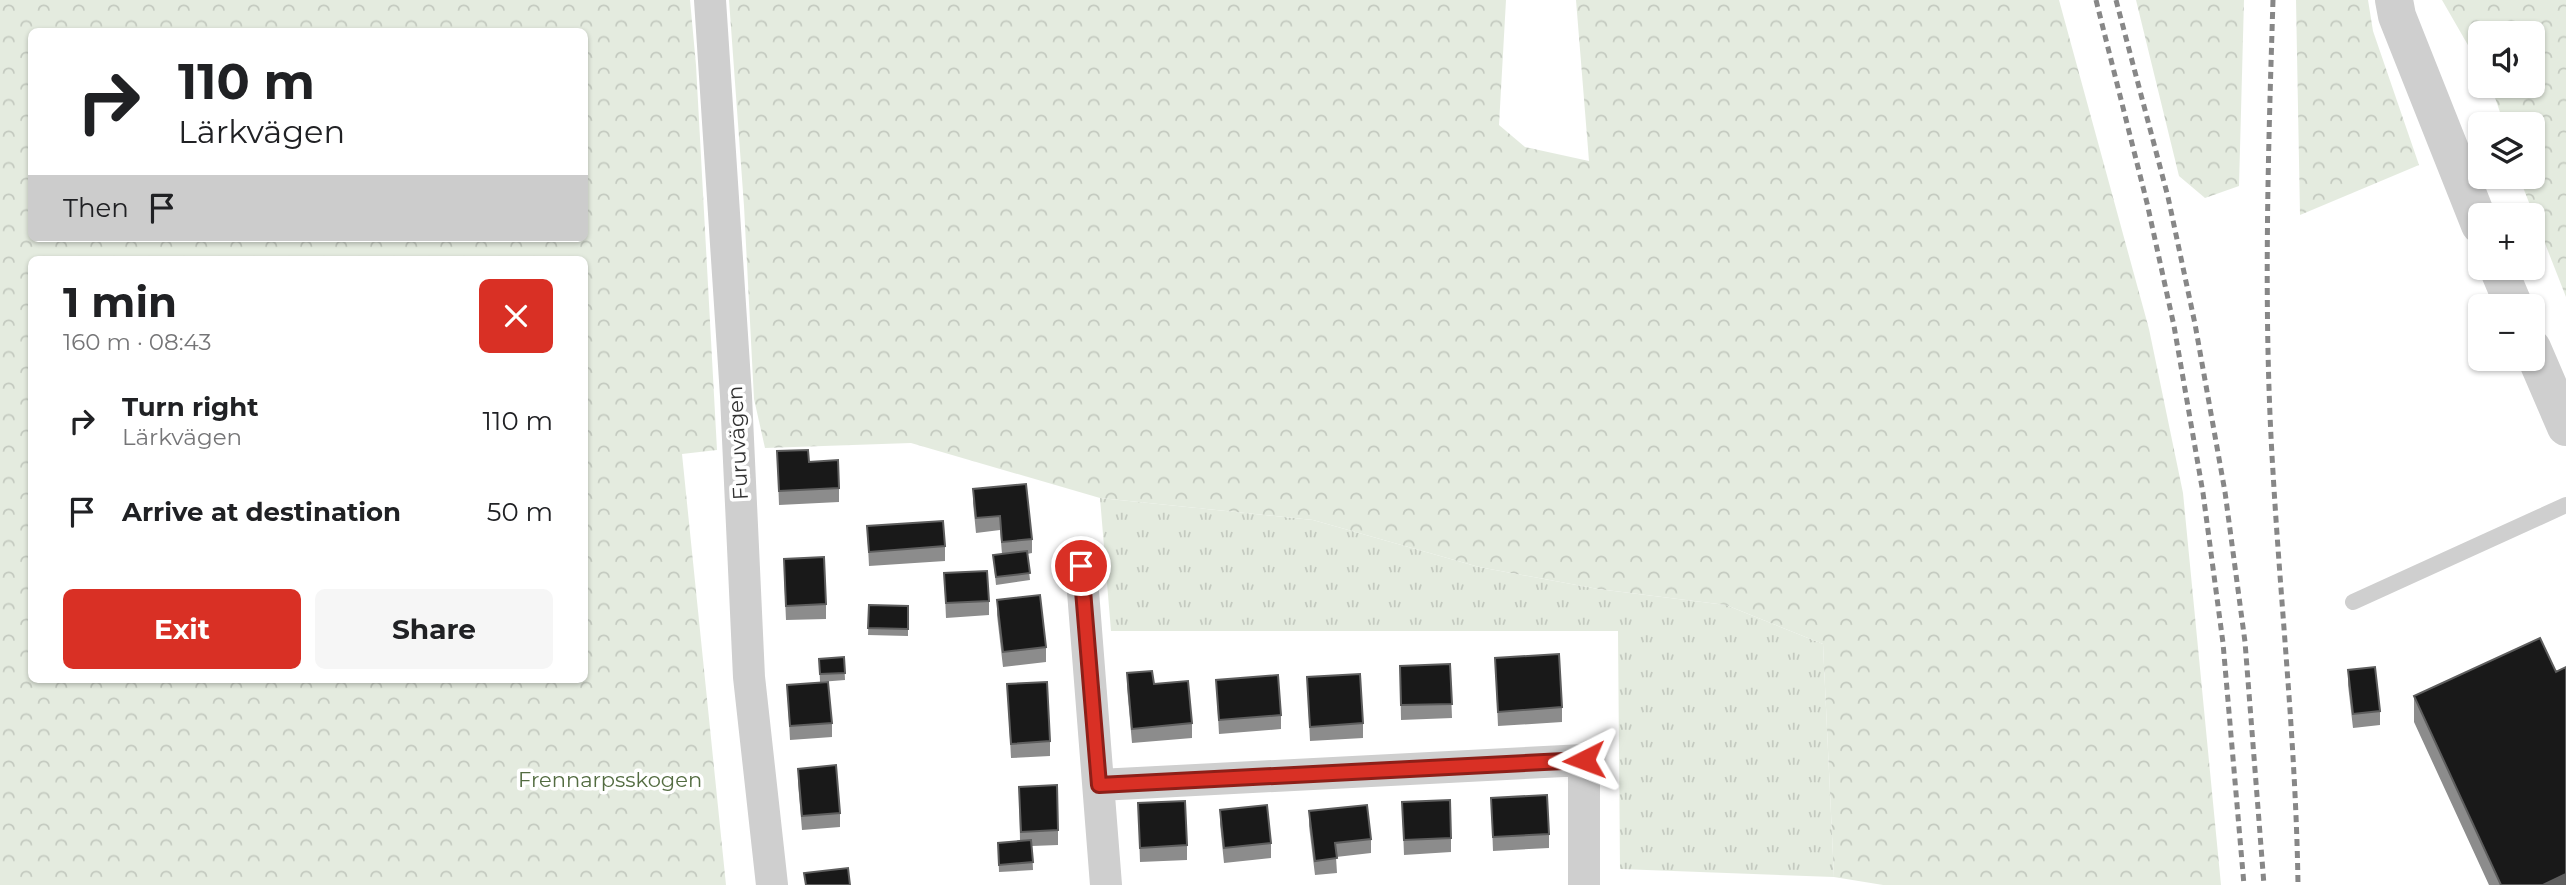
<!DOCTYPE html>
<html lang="en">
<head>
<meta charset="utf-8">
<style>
	:root { --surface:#fff; --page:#f6f6f6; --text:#202124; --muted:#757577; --accent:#d93025 }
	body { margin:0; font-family:Montserrat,sans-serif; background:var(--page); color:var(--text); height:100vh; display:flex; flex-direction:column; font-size:26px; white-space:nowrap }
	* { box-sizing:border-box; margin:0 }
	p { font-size:23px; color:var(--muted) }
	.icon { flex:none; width:38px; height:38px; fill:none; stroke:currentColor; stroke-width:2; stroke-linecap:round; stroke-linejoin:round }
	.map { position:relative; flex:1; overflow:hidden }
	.sheet { position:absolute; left:28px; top:256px; width:560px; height:427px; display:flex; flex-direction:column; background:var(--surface); border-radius:10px; box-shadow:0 2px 5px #0004 }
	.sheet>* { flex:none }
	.top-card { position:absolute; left:28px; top:28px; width:560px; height:214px; border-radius:10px; box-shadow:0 2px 5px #0004; background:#fff; color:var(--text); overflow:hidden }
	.controls { position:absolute; left:2468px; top:21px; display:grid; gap:14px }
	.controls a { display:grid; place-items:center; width:77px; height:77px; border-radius:10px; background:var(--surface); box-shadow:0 2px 5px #0004; font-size:35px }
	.pin { position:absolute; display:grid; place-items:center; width:60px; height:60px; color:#fff; margin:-30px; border:4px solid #fff; border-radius:50%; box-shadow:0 2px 7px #0007 }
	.me { position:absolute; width:77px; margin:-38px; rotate:267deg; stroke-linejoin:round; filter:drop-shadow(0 0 5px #0008) }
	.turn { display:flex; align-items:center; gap:24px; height:147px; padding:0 35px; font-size:32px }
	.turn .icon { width:91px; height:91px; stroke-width:2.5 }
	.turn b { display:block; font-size:49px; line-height:60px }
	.then { display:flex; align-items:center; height:66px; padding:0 35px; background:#0003; gap:14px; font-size:26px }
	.round { display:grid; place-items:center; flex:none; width:74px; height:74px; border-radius:10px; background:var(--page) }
	.summary { display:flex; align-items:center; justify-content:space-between; height:119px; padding:0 35px }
	h1 { font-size:42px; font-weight:700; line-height:52px }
	.primary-button { display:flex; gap:14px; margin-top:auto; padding:14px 35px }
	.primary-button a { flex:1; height:80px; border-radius:10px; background:var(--accent); color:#fff; font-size:28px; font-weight:700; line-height:80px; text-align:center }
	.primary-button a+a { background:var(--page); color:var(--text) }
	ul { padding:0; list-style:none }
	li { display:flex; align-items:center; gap:21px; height:91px; padding:0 35px }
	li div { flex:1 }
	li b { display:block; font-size:26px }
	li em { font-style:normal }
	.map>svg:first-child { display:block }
	.grass { fill:url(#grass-tufts) }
	.forest { fill:url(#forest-crowns); fill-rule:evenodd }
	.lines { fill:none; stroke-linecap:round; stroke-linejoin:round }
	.service { stroke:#cfcfcf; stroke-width:16 }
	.minor { stroke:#cfcfcf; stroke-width:32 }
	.tertiary { stroke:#cfcfcf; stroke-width:38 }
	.rail { stroke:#878787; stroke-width:5; stroke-dasharray:7 5; stroke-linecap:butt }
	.wall { fill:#8c8c8c }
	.shaded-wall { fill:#5e5e5e }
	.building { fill:#191919; stroke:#5e5e5e; stroke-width:2 }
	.route-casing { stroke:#8d1f18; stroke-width:18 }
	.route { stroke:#d93025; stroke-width:12 }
	.labels { text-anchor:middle; stroke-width:7; stroke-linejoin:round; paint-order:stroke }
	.street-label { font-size:21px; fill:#323232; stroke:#fff }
	.park-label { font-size:21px; fill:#536c41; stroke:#fff }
</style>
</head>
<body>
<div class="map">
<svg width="2566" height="885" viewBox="0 0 2566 885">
	<defs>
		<pattern id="grass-tufts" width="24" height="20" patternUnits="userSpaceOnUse" patternTransform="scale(1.75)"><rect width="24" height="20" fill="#e4ebdf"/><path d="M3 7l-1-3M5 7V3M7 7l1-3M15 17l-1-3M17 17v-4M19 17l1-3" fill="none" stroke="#c4cac0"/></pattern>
		<pattern id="forest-crowns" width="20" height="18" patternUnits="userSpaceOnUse" patternTransform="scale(1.75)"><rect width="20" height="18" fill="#e4ebdf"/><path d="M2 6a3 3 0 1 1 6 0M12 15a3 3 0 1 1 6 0" fill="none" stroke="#c4cac0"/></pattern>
	</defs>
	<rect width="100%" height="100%" fill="#fff"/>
	<path class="grass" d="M1100,498L1313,520L1479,567L1598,589L1726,605L1823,644L1834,877L1620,869L1618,631H1111Z"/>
	<path class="forest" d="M0,0H690L696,65L717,450L682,454L726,885H0ZM32,32H584V238H32ZM584,259V679H32V259Z
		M729,0H1506L1499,125L1525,147L1589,161L1576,0H2059L2149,329L2183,493L2221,885H1883L1834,877L1823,644L1726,605L1598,589L1479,567L1313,520L1100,498L911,443L765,448L754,399L744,206Z
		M2136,0H2244L2239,186L2205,198L2179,176Z
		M2296,0H2368L2373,31L2419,165L2300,215Z
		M2442,0H2566V297L2519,177H2532V124H2504L2491,86H2532V33H2480V66Z"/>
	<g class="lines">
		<path class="service" d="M2353,602L2566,505"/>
		<path class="minor" d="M710,0L736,396L749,677L772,885
			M1081,566L1106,885
			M1099,785L1584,760V885"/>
		<path class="tertiary" d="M2394,0L2397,16L2480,225
			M2498,268L2514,306
			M2532,348L2566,427"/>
		<path class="rail" d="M2096,0L2147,203L2174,326L2203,493L2223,643L2244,885
			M2116,0L2168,197L2195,324L2225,492L2245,642L2264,885
			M2273,0C2268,157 2263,315 2273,472C2281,610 2296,747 2298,885"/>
	</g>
	<path class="wall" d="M777,451L809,462L839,488V502L779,505Z
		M973,489L1032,539V553L1027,554L1030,580L996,585L993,555L1002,554L1000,530L976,533L973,503Z
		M867,526L945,546V561L869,566Z
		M784,573L826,604V619L786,620Z
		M944,573L989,601V615L946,618Z
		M997,600L1046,647V662L1003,667L997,615Z
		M869,605L908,606V636L868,635Z
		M844,657L845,680L820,682L819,659Z
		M1495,658L1562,707V722L1498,726Z
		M1450,664L1452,718L1401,720L1400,666Z
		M2348,670L2380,711V725L2353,728L2348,685Z
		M2556,672L2566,885H2489L2414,722V696Z
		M1127,673L1154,684L1192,723V738L1132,743L1127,687Z
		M1307,677L1363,723V738L1310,741Z
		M1216,680L1281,715V729L1219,734Z
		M1007,684L1050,741V756L1011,758Z
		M787,685L832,723V737L790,740Z
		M798,769L840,813V827L802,830L798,783Z
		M1019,787L1058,830V845L1032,846L1033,870L999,872L998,843L1020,841Z
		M1491,798L1549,834V848L1493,851Z
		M1402,802L1451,838V852L1404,855Z
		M1138,803L1187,845V860L1140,862Z
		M1220,810L1271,843V858L1224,863L1220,824Z
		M1309,811L1371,839V853L1336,857L1337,873L1315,875L1309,826Z"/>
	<path class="shaded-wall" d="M2566,874V885H2543Z"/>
	<path class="building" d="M808,450L809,462L838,460L839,488L779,491L777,451Z
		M1026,484L1032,539L1002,542L1000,516L976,518L973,489Z
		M943,521L945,546L869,552L867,526Z
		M1027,551L1030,573L996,577L993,555Z
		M824,557L826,604L786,606L784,559Z
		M987,571L989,601L946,603L944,573Z
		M1040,595L1046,647L1003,652L997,600Z
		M869,605L908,606V629L868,628Z
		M2540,638L2556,672L2566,667V874L2543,885H2501L2414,696Z
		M1559,654L1562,707L1498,712L1495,658Z
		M844,657L845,673L820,674L819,659Z
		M1450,664L1452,704L1401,705L1400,666Z
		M2375,667L2380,711L2353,714L2348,670Z
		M1152,671L1154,684L1188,681L1192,723L1132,729L1127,673Z
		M1360,674L1363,723L1310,727L1307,677Z
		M1278,675L1281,715L1219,720L1216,680Z
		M828,682L832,723L790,726L787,685Z
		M1047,682L1050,741L1011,744L1007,684Z
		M836,765L840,813L802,816L798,769Z
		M1057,785L1058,830L1021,832L1019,787Z
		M1547,795L1549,834L1493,837L1491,798Z
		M1450,800L1451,838L1404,840L1402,802Z
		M1185,801L1187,845L1140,848L1138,803Z
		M1267,805L1271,843L1224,848L1220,810Z
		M1367,805L1371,839L1335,843L1337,858L1315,861L1309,811Z
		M1031,840L1033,862L999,865L998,843Z
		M848,868L850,885H806L804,873Z"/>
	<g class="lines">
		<g class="route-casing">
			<path id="route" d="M1081,566L1099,785L1584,760"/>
		</g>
		<use href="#route" class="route"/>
	</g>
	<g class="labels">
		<g class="street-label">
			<text transform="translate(738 443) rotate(-93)" y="7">Furuvägen</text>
		</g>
		<g class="park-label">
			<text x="610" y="787">Frennarpsskogen</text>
		</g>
	</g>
</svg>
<div class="controls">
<a><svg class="icon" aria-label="sound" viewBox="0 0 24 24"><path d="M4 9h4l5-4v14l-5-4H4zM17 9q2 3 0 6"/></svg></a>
<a><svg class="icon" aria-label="layers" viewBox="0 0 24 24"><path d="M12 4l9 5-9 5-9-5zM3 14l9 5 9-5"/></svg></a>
<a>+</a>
<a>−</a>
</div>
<div class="pin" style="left:1081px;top:566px;background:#d93025"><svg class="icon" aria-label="arrive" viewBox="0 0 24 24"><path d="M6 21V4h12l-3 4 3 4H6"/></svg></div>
<svg class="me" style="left:1584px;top:760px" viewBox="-20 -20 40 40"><path d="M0-17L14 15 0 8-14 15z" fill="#d93025" stroke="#fff" stroke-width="4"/></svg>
<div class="top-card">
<div class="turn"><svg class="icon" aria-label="right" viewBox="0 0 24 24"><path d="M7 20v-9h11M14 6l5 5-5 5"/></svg><div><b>110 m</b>Lärkvägen</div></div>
<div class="then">Then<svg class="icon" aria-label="arrive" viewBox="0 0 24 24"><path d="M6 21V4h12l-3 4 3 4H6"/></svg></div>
</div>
<section class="sheet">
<div class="summary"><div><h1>1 min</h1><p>160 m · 08:43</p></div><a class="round" style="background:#d93025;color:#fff"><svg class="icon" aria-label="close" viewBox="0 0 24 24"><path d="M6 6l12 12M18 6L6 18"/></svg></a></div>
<ul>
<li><svg class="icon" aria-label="right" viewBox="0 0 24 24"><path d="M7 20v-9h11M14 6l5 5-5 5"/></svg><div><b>Turn right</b><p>Lärkvägen</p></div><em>110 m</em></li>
<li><svg class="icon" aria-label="arrive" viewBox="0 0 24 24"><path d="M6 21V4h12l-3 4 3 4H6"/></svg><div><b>Arrive at destination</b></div><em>50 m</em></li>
</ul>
<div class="primary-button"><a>Exit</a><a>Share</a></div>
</section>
</div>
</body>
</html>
